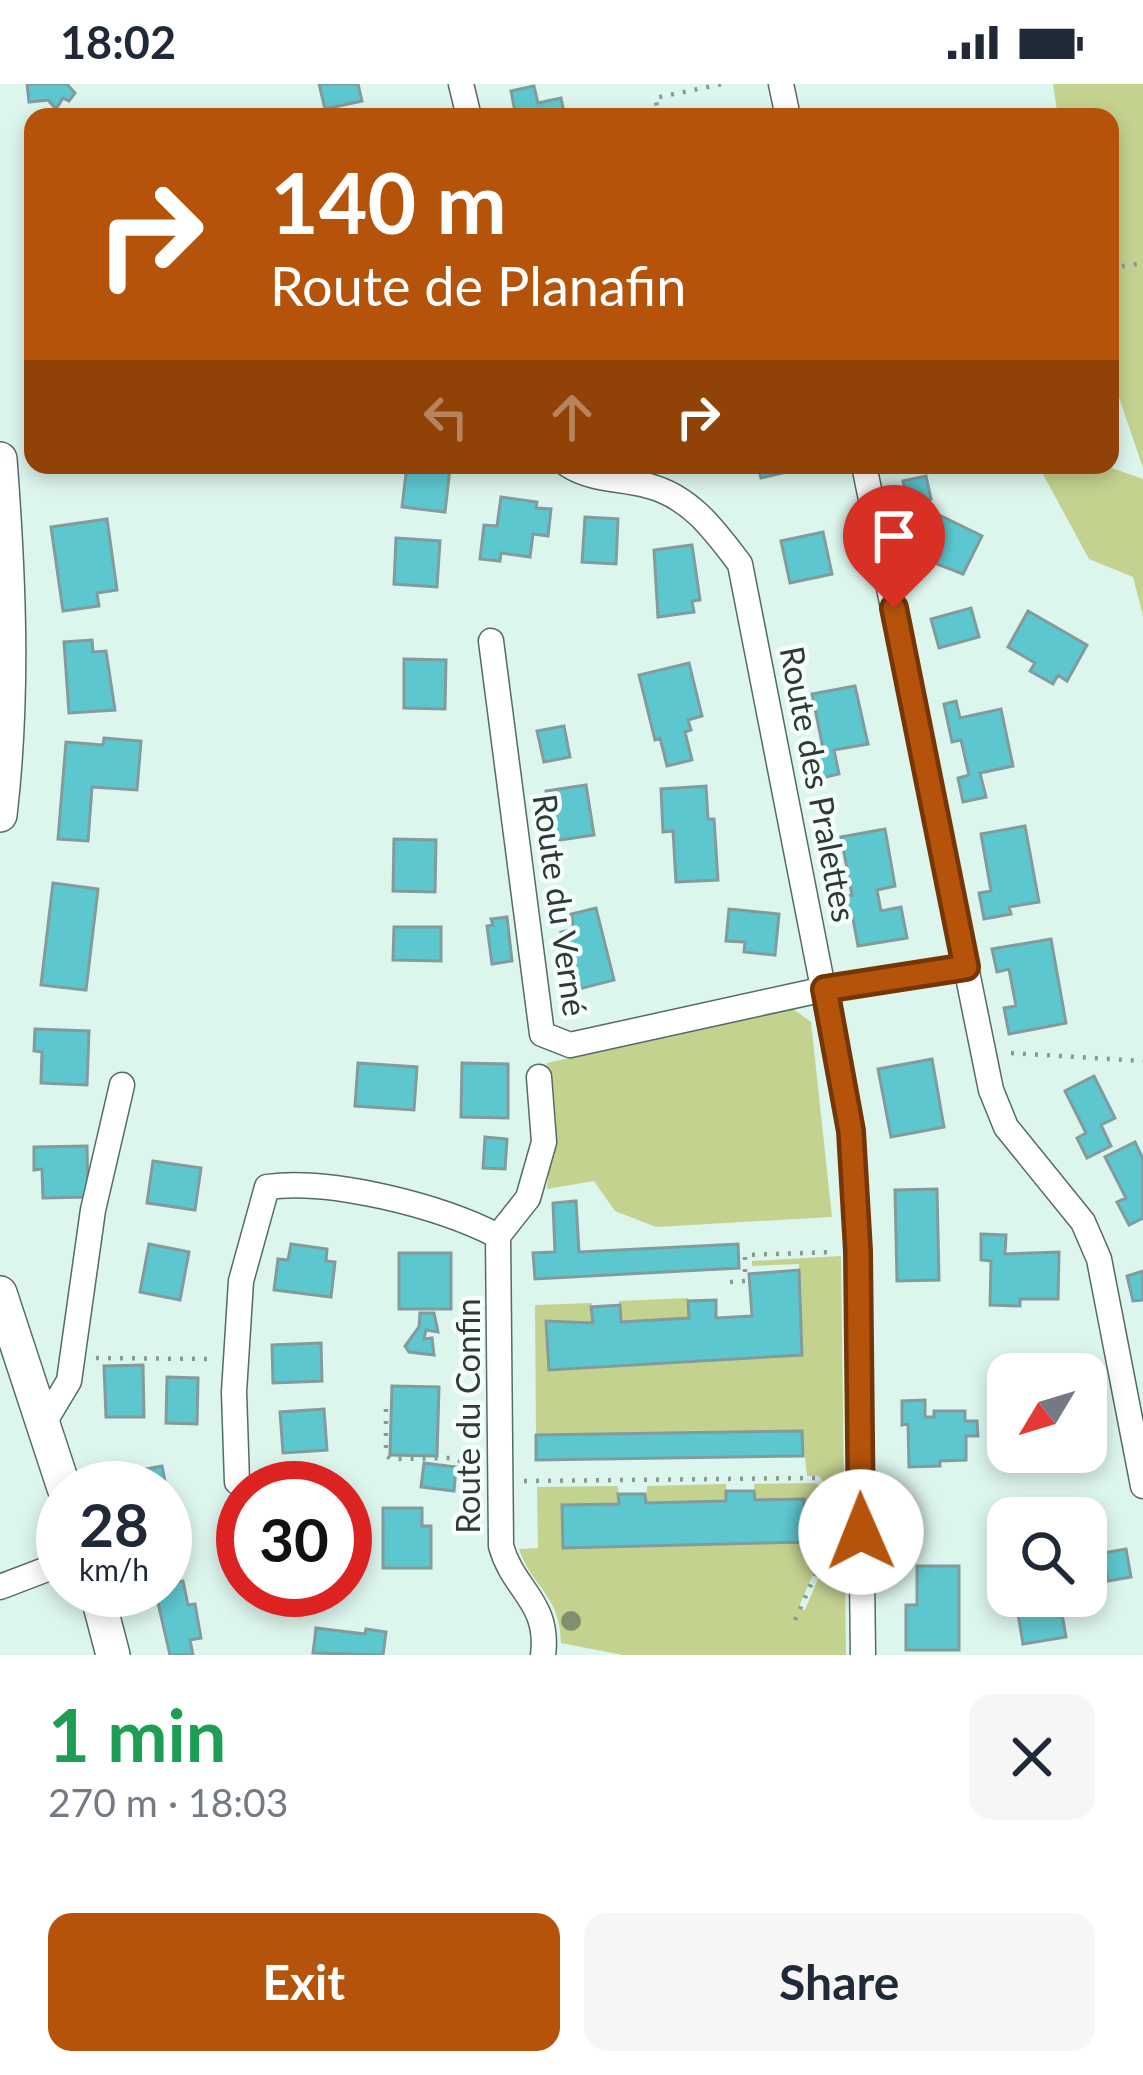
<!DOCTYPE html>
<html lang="en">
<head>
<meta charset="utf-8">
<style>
	:root { --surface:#fff; --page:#f6f6f7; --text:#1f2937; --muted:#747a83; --accent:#b45309 }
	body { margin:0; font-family:Lato,sans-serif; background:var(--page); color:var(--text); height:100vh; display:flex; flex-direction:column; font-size:45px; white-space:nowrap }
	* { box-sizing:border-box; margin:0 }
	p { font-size:39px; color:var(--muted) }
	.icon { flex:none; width:66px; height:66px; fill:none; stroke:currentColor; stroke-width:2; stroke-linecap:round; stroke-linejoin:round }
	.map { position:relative; height:1571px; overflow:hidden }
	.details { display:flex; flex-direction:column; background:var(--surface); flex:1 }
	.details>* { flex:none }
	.banner { position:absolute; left:24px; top:24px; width:1095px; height:366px; border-radius:24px; box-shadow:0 6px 18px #0003; background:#b45309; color:#fff; overflow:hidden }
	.needle { width:78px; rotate:232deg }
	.controls { position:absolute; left:987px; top:1269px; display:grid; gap:24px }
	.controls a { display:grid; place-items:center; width:120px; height:120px; border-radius:24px; background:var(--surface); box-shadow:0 6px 18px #0003; font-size:60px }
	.speed { position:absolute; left:36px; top:1377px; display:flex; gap:24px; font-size:60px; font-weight:700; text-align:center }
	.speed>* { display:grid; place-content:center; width:156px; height:156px; border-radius:50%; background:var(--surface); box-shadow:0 6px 18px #0003; line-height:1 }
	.speed small { font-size:30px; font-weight:400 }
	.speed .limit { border:18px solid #d22; background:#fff; color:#111 }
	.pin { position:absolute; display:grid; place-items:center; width:102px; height:102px; color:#fff; margin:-123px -51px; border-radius:50% 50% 50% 0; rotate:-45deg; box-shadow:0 0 12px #0007 }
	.pin .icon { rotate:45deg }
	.me { position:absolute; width:132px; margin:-66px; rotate:359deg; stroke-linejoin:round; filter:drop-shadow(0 0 9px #0008) }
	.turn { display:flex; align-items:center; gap:42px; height:252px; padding:0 48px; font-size:54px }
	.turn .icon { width:156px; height:156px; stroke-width:2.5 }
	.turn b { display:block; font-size:84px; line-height:102px }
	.lanes { display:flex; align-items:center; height:114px; padding:0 48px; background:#0003; justify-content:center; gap:60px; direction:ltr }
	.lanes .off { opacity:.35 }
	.round { display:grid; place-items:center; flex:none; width:126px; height:126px; border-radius:24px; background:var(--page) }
	.headline { display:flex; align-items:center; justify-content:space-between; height:204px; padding:0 48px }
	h1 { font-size:72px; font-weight:700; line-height:90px; color:#1e9e55 }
	.primary-button { display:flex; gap:24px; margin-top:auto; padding:24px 48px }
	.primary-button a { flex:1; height:138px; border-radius:24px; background:var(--accent); color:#fff; font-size:48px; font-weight:700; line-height:138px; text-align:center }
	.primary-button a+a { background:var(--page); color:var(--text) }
	.status { display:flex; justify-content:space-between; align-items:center; height:84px; padding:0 60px; background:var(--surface); direction:ltr }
	.status svg { height:33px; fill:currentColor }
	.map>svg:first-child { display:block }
	.green { fill:#c4d290 }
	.building { fill:#5dc7d0; stroke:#829b9d; stroke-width:3 }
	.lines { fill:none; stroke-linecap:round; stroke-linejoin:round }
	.minor-casing { stroke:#556b64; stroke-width:27 }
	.secondary-casing { stroke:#556b64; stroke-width:36 }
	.path { stroke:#889a94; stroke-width:4.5; stroke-dasharray:3 9; stroke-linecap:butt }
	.minor { stroke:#fff; stroke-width:24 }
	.secondary { stroke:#fff; stroke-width:33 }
	.tree { fill:#80906d }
	.route-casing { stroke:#753606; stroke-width:30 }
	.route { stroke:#b45309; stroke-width:21 }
	.labels { text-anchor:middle; stroke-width:9; stroke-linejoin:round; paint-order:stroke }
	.street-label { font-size:33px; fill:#2f3936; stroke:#f4fefb }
</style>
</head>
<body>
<div class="status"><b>18:02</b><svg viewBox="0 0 49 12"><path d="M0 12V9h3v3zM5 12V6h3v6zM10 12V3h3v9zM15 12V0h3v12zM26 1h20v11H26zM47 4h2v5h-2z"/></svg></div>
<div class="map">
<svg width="1143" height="1571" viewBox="0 0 1143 1571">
	<rect width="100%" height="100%" fill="#dcf5ed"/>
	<path class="green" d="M1053,0H1143V384L1110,287V33H1058Z
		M1038,381H1103L1143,395V532L1133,493L1089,475Z
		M792,924L811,938L832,1133L656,1143L615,1127L594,1097L547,1105L551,1067L547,979Z
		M841,1172L844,1404L828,1403L819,1392H807L802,1347L536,1351L535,1221L592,1219L593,1239L546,1237L549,1286L802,1270L799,1180L752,1182V1177Z
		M688,1214L689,1234L621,1238L619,1217Z
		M816,1399L823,1406L822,1469L798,1525L805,1526L829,1469L830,1411L844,1413L846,1571H623L561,1559C560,1510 532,1504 519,1465L538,1464L537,1403L618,1402L619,1420L563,1421L805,1458L804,1415L755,1416L754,1400Z
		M726,1400V1417L646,1419L647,1402Z"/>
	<path class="building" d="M27,0H67L75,9L69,17L63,14L56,25L48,16L29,18Z
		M319,0H358L362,17L325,25Z
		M534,2L538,19L561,14L565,33H516L511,7Z
		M407,381L450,384L445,428L402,423Z
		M758,381H803L804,384L761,394Z
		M926,392L931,415L908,420L903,397Z
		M501,413L537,418L536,424L551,425L548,452L533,450L530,473L501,469L500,477L480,475L484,441L497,442Z
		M933,428L982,452L963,490L927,476L930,470L915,463Z
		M585,433L618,435L616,480L582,478Z
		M107,435L117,506L97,509L99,522L63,527L51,443Z
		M823,448L832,490L790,499L781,457Z
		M396,454L440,457L437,503L394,500Z
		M692,461L700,516L692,517L694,528L658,533L654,466Z
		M971,524L979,553L939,564L931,535Z
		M1028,527L1087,561L1067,597L1058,591L1053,600L1030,587L1035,579L1008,563Z
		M92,556L93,568L106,567L115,626L69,629L64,558Z
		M404,575L446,576L445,625L404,624Z
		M689,579L702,632L688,636L691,646L685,648L692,676L667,682L660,654L655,656L639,591Z
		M855,602L868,660L834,666L839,690L818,695L813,671L824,669L812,610Z
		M956,617L960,634L1001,625L1013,682L980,689L986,713L963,718L958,694L969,691L961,656L952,658L944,620Z
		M564,642L570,673L544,678L537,647Z
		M104,654L141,657L137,706L92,703L88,757L58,755L66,658L103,661Z
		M586,701L594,751L553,757L546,707Z
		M706,702L708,735H714L718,796L676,798L673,747L663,748L661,705Z
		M1025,742L1039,818L1009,823L1011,830L984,835L979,809L991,807L981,750Z
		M885,745L895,802L877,806L881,827L901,823L907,854L858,862L853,835L845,836L841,813L852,811L841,753Z
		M394,755L436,756L435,808L393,807Z
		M53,799L98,805L86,906L41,901Z
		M596,824L614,896L575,906L561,848L574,845L571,830Z
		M729,825L779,830L775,871L744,868L745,858L726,857Z
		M507,833L512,877L492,880L487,842L493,841L491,835Z
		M394,843H441V877L393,876Z
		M1051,855L1066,939L1009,950L1004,924L1016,922L1009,885L997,888L992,865Z
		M35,945L89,947L87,1001L41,999L42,968L34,967Z
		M932,975L944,1043L891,1053L878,985Z
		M358,979L417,983L414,1026L355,1022Z
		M462,979L508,980V1034L461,1033Z
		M1094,992L1115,1034L1101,1041L1111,1062L1087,1074L1077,1054L1086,1049L1065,1007Z
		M485,1053L507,1055L505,1085L483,1084Z
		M1135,1058L1143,1075V1134L1129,1141L1117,1118L1126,1114L1105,1073Z
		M87,1062L88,1113L43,1114L42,1085L34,1086V1063Z
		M153,1077L201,1084L195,1126L147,1119Z
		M937,1105L939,1196L897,1197L895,1106Z
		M576,1117L579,1168L738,1160L739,1184L535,1195L533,1169L555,1168L553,1119Z
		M981,1150L1006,1151L1005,1170L1059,1168L1058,1215H1020V1222L990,1221L991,1177L981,1176Z
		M149,1160L189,1168L180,1216L140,1208Z
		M291,1160L327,1165L326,1177L335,1178L331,1213L274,1206L278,1175L288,1176Z
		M399,1169H451V1225H399Z
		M799,1186L802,1271L549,1286L546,1237L593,1239L591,1223L620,1221L621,1238L689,1234L688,1217L716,1216V1234L752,1232L749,1190Z
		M1143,1187V1216L1133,1217L1127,1192Z
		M420,1229H434L438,1248L426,1246L424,1255L432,1254L434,1271L409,1268L405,1262L419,1243Z
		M321,1259L322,1297L273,1299L272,1261Z
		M143,1281L144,1333H106L104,1282Z
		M167,1293L198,1294L197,1340L166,1339Z
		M392,1302L439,1303L437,1372L390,1371Z
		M925,1316V1333H934V1327H965V1337H977L978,1352H966V1376L940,1377V1382L909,1383L908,1340L902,1341V1317Z
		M324,1325L327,1366L283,1369L280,1328Z
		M1086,1325H1089L1090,1335H1101L1102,1350H1090L1091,1374L1064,1375V1380L1034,1381L1033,1368H1086Z
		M802,1347L803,1372L536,1376V1351Z
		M424,1379L456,1383L454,1407L421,1403Z
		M162,1382L173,1439L165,1441V1404H123L120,1390Z
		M726,1407H754L755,1416L804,1415L805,1458L563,1464L562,1421L619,1420L618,1410H645L646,1419L726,1417Z
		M243,1418V1454L239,1456L226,1425Z
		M383,1424H422V1442H431V1484H383Z
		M1126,1465L1131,1493L1108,1497L1103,1469Z
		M917,1482H959V1566H906V1521H917Z
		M183,1497L188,1521L195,1520L201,1554L190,1556L193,1571H170L155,1506H165V1501Z
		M1015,1512H1059L1066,1553L1023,1560Z
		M316,1544L365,1550L366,1545L386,1548L383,1571L313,1569Z"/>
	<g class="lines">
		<g class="minor-casing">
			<path id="minor" d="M461,0L469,33
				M781,0L788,33
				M568,381C593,397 621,394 649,402C691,413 715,447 740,480L851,1047L858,1167L863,1571
				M864,381L991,1006L1006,1043L1083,1138L1099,1175L1143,1402
				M491,557L542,950L570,961L825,905L966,883
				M498,1152L528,1114L544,1058L539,993
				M42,1342L69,1297L93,1126L122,1001
				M237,1398L234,1308L241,1197L267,1103C331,1094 440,1122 498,1152L501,1462C513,1506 550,1518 543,1571
				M0,1503L63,1479"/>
		</g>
		<g class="secondary-casing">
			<path id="secondary" d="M0,375C9,494 14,611 0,731
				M0,1209L64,1404
				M96,1506L113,1571"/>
		</g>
		<path class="path" d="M660,33L655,14L722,0
			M1110,184L1143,179
			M1011,969L1143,977
			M730,1198L745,1197V1171L834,1168
			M96,1274L211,1275
			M386,1325V1371L391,1375L454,1374L473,1383
			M524,1397L815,1394L827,1407H836
			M795,1536L825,1469L827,1407"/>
		<use href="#minor" class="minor"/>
		<use href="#secondary" class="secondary"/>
	</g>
	<circle class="tree" cx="571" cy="1537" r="10"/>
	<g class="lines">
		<g class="route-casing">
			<path id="route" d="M861,1448L858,1167L851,1047L825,905L966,883L894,524"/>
		</g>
		<use href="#route" class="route"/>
	</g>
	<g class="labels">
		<g class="street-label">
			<text transform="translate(818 700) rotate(79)" y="12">Route des Pralettes</text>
			<text transform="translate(560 821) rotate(82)" y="12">Route du Verné</text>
			<text transform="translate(468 1332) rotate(-90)" y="12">Route du Confin</text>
		</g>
	</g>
</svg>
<div class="controls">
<a><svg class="needle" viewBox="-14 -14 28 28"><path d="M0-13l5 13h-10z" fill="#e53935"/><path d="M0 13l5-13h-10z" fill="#747a83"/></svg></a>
<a><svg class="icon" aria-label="search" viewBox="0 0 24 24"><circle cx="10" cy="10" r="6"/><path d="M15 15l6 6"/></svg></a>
</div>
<div class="speed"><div>28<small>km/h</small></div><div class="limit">30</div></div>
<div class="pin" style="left:894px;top:524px;background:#d93025"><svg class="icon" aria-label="arrive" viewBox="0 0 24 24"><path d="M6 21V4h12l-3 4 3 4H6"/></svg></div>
<svg class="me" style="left:861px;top:1448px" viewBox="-20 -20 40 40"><circle r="19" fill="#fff"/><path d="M0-13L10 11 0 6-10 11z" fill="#b45309"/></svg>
<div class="banner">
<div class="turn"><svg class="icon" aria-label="right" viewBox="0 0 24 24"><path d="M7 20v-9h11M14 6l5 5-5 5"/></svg><div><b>140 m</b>Route de Planafin</div></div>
<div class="lanes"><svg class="icon off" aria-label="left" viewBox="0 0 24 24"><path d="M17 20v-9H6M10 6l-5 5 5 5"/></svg><svg class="icon off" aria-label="ahead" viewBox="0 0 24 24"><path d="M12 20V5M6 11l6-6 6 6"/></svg><svg class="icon" aria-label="right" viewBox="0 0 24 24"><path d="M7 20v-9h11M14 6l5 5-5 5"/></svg></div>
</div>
</div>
<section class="details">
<div class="headline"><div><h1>1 min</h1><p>270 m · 18:03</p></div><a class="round"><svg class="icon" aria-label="close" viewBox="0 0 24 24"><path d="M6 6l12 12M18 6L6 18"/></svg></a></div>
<div class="primary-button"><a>Exit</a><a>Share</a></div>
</section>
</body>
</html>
